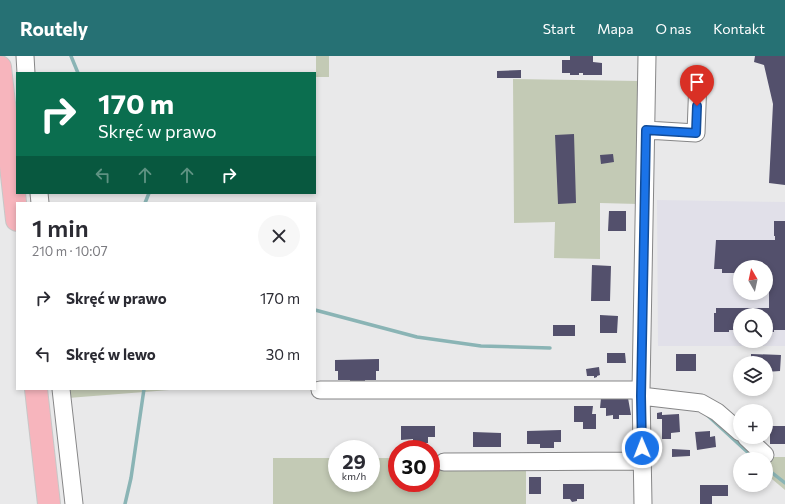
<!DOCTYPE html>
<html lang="pl">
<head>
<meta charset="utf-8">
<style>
	:root { --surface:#fff; --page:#f7f7f7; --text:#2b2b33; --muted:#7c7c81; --accent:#267174 }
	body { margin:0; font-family:Commissioner,sans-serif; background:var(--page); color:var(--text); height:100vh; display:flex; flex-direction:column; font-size:15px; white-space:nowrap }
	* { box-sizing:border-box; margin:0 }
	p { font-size:13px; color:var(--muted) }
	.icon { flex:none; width:22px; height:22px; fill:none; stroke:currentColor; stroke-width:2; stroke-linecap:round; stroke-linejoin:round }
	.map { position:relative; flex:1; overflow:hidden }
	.panel { position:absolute; left:16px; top:146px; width:300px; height:188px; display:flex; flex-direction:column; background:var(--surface); border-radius:0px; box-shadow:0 2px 6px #0003 }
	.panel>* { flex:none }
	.guide { position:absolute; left:16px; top:16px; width:300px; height:122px; border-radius:0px; box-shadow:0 2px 6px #0003; background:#0b6e4f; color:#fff; overflow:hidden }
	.needle { width:26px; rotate:351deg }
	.fabs { position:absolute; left:733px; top:204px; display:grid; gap:8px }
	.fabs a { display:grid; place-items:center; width:40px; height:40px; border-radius:50%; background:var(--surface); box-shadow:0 2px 6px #0003; font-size:20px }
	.speed { position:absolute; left:328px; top:384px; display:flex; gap:8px; font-size:20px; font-weight:700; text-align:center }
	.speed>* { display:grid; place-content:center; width:52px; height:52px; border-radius:50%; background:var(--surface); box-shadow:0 2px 6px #0003; line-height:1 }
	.speed small { font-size:10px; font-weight:400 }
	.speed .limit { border:6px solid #d22; background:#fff; color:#111 }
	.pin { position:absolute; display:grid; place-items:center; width:34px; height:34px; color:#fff; margin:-41px -17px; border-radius:50% 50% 50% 0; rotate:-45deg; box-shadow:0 0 4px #0007 }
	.pin .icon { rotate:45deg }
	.me { position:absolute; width:44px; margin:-22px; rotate:359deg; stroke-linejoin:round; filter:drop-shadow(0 0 3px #0008) }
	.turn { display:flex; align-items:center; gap:14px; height:84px; padding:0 16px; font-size:18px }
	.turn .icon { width:52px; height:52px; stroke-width:2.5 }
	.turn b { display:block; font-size:28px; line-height:34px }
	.lanes { display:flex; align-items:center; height:38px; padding:0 16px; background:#0003; justify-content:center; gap:20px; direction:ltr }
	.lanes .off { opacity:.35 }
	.round { display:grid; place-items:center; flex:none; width:42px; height:42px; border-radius:21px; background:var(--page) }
	.headline { display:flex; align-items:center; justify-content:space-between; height:68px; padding:0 16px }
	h1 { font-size:24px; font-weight:600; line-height:30px }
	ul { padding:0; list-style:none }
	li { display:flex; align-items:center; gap:12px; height:56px; padding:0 16px }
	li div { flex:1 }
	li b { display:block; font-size:15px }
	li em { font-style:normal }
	header { display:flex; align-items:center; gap:24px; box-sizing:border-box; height:56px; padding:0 20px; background:var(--accent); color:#fff }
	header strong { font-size:19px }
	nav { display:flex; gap:22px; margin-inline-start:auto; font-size:14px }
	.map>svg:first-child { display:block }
	.built { fill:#e1e0e9; fill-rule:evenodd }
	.green { fill:#c3cab5 }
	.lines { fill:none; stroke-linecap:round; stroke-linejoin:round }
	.stream { stroke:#8ab4b5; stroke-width:3.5 }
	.building { fill:#53506c }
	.minor-casing { stroke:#868687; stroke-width:19 }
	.major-casing { stroke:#c7c7c7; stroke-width:24 }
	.minor { stroke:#fff; stroke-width:17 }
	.major { stroke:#f7b5bd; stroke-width:22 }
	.route-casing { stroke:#114b97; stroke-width:10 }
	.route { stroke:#1a73e8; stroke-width:7 }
</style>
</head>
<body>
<header>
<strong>Routely</strong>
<nav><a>Start</a><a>Mapa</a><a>O nas</a><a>Kontakt</a></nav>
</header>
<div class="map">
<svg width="785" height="448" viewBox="0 0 785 448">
	<rect width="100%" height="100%" fill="#e9e9ea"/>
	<path class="built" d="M657,144L785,146V290H658ZM740,211H766V237H740ZM740,259H766V285H740Z"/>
	<path class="green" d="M316,0H329V21H316Z
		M513,23L639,25L638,148L600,147V203L554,202L555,166L514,167Z
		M67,333H182L68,342Z
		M745,401H785V434L766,418V403H748Z
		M273,402H337V427H371V402H397V427H431V410L526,412V448H273Z"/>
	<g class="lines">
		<path class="stream" d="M71,0L78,17
			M145,147L149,137
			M315,254L417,281L481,290L550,292
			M706,358L755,403
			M766,412L785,427
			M125,448L131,422L144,333"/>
	</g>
	<path class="building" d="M570,0H593V6L602,7V19H583V17H579V19H570V17H562V4H570Z
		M755,0H785V129L769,127L773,48L764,9L754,6Z
		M521,14V22H497V15Z
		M574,78L576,147L558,148L555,79Z
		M613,98L614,106L601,108L600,99Z
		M609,155H626V175H608Z
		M774,165H785V274H774V276H766V259H740V274H729V276H714V257H716V252H769V218H766V211H740V217H722V213H714L716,184H775V180H774Z
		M592,209L611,210L610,245H591Z
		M600,259L618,260L617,277H600Z
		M553,269H575V280H553Z
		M607,297H625L626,307H607Z
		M676,298H696V315H676Z
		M751,298L781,299L780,315L766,316V307H751Z
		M379,303V315H376V324H365V326L350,327V324H338V315H335V304Z
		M599,311L600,319L597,320V321L594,322V320H587L586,313Z
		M601,342H628L631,359H619V363H613V359L606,360V352H600Z
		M574,350H593L592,358H596V373H583V366H574Z
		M662,356V359L679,358L680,376L671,377V383H662V363H657V357Z
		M401,370H435V381H428V387H413V383L401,384Z
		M770,370H785V388H770Z
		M561,374V386H554V392H540V388H527V375Z
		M710,375V381L715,380L716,391L697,394L695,376Z
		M473,376L501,377V391H473Z
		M672,393L690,394V400L672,401Z
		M529,421H541V438H529Z
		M563,428H584V443H577V445L572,446L570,443H563Z
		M700,429H728V440H712V448H700Z"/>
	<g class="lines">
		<g class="minor-casing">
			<path id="minor" d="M25,0L26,17
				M646,74L696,77L698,23
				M39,137L40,147
				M61,333L74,448
				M320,334H641
				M641,340L701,347L717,356L740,376
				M746,381L765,399
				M444,406L642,405
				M643,448L641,334L647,0"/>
		</g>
		<g class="major-casing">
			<path id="major" d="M0,11L17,164
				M36,333L49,448"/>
		</g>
		<use href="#minor" class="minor"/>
		<use href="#major" class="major"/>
	</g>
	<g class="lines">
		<g class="route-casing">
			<path id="route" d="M642,392L641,340L646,74L696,77L697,50"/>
		</g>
		<use href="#route" class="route"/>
	</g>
</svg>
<div class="fabs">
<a><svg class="needle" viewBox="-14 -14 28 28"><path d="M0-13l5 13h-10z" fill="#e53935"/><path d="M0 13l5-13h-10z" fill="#7c7c81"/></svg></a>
<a><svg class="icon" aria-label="search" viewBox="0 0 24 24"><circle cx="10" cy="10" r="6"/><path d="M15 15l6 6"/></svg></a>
<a><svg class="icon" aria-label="layers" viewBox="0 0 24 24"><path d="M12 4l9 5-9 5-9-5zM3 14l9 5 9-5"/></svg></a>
<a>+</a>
<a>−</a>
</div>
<div class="speed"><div>29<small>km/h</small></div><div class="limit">30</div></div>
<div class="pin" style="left:697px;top:50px;background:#d93025"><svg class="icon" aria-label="arrive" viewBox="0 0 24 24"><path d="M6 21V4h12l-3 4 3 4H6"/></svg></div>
<svg class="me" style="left:642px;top:392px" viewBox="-20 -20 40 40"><circle r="17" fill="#1a73e8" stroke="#fff" stroke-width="3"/><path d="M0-11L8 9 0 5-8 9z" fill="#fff"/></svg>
<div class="guide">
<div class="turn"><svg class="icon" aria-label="right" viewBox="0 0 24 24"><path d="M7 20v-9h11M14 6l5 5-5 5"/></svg><div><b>170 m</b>Skręć w prawo</div></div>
<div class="lanes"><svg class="icon off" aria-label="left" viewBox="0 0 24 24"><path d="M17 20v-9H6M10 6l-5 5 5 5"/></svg><svg class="icon off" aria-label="ahead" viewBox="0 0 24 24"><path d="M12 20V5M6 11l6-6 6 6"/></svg><svg class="icon off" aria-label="ahead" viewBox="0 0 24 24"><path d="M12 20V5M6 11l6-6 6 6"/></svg><svg class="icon" aria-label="right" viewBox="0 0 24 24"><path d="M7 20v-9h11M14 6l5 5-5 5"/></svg></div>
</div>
<section class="panel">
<div class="headline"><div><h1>1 min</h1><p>210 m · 10:07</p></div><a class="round"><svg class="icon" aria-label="close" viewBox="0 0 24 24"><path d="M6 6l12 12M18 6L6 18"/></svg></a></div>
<ul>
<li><svg class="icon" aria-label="right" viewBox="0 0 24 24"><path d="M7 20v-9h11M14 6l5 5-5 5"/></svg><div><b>Skręć w prawo</b></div><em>170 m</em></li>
<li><svg class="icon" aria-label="left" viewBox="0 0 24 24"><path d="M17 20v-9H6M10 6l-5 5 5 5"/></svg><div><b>Skręć w lewo</b></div><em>30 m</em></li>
</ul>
</section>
</div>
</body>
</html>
